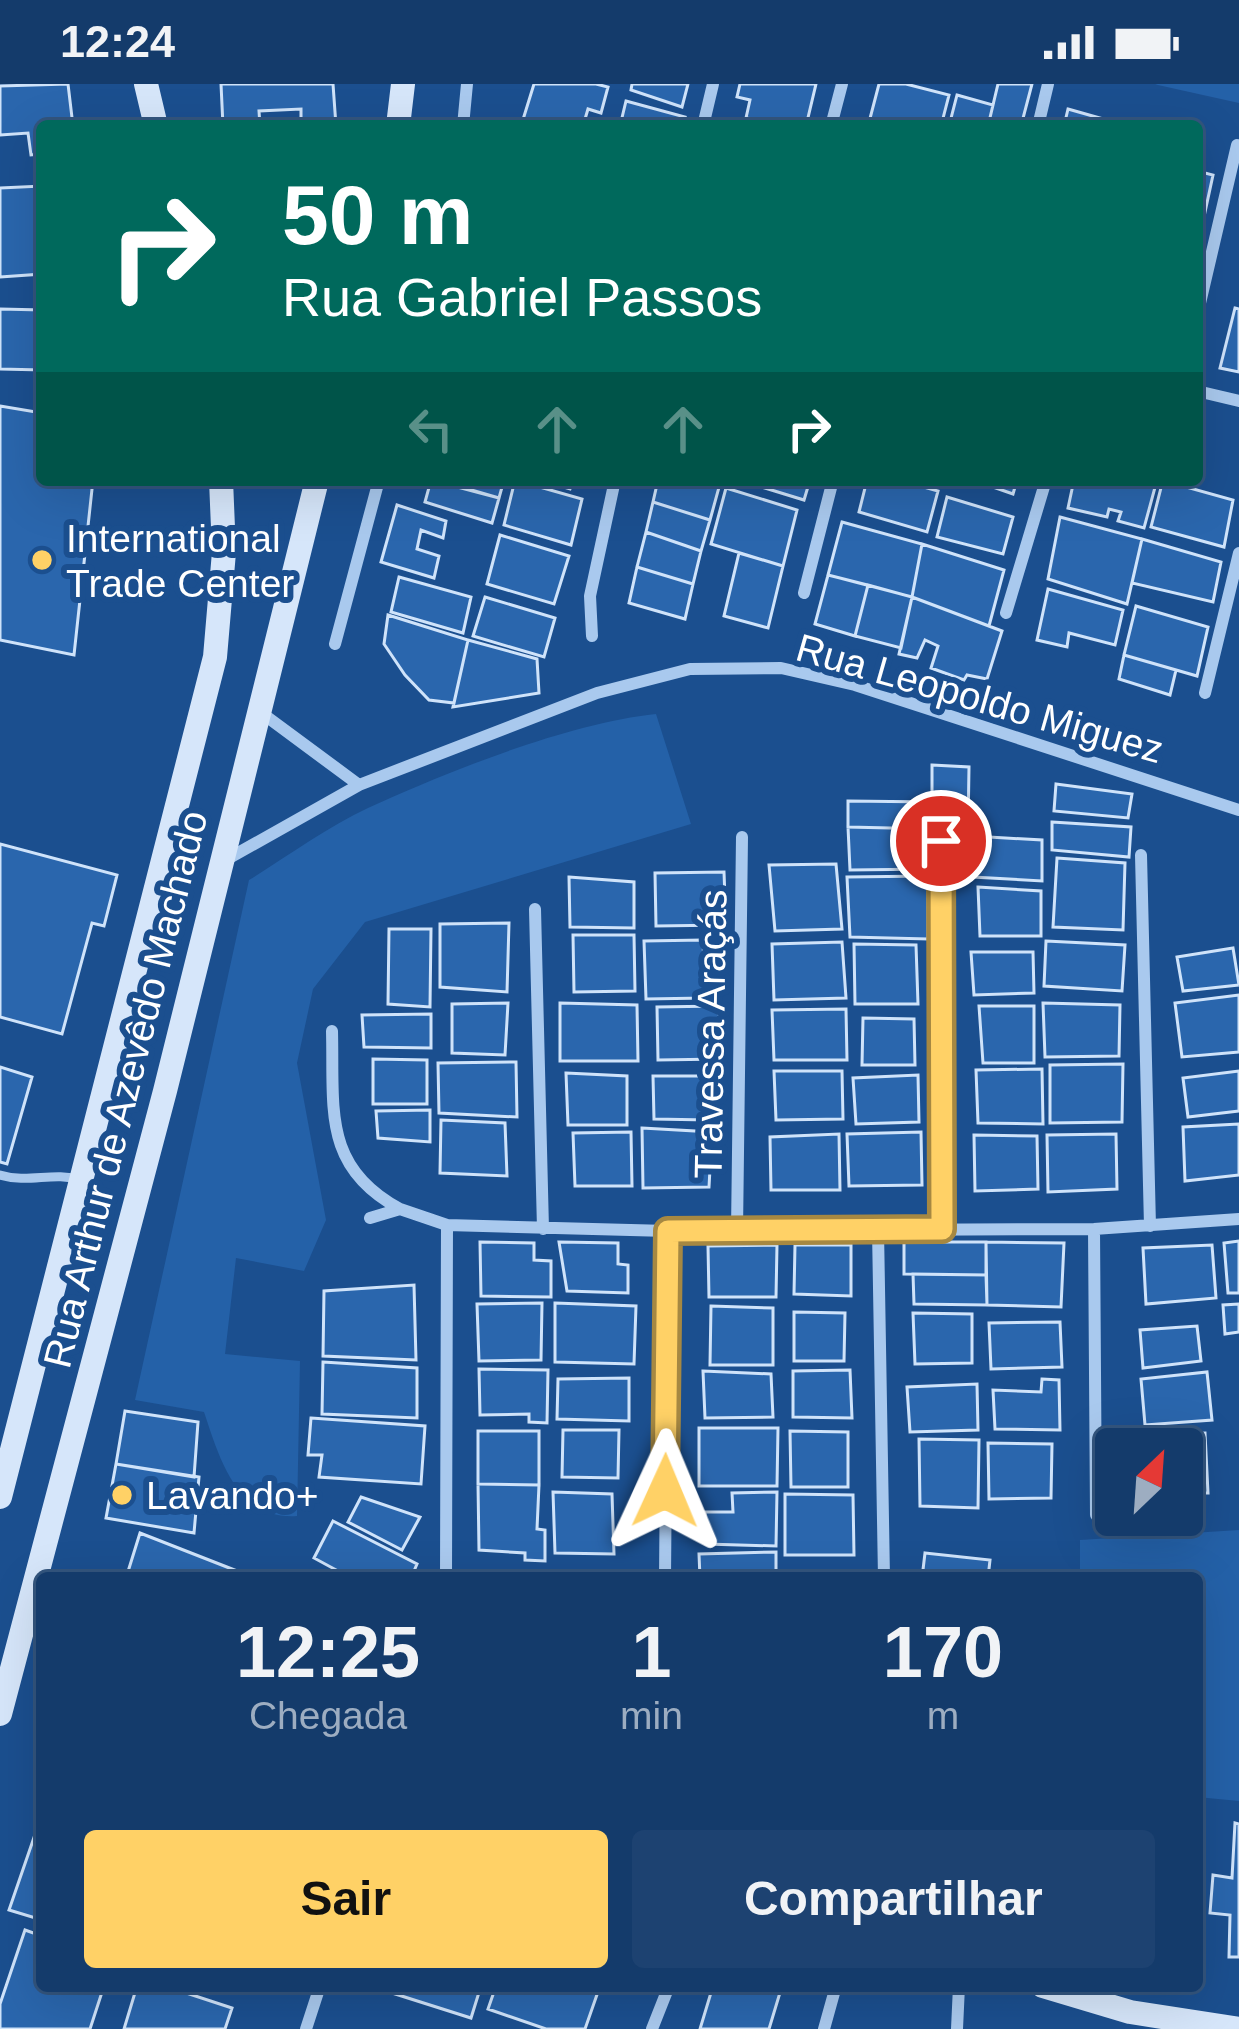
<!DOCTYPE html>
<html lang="pt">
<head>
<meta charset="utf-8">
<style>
	:root { --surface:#143b6b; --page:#1d4271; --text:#f1f3f6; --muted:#9dadc1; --line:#33557e; --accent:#ffd166 }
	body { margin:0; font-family:Helvetica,sans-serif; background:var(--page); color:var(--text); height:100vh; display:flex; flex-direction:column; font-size:45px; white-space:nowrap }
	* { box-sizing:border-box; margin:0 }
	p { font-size:39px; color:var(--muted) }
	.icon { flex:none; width:66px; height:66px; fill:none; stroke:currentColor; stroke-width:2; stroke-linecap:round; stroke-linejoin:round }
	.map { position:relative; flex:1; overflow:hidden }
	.side { position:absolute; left:36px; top:1488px; width:1167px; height:420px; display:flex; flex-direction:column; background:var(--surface); border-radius:12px; box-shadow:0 12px 48px #0002,0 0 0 3px var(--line) }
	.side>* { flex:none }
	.top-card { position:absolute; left:36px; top:36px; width:1167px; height:366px; border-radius:12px; box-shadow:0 12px 48px #0002,0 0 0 3px var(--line); background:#00695c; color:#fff; overflow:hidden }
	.needle { width:78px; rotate:25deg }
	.controls { position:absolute; left:1095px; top:1344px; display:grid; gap:24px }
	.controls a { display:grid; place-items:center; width:108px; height:108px; border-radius:12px; background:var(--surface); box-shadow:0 12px 48px #0002,0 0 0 3px var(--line); font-size:60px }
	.pin { position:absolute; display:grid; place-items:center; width:102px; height:102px; color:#fff; margin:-51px; border:6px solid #fff; border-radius:50%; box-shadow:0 3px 12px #0007 }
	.me { position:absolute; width:132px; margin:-66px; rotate:1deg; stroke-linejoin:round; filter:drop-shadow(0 0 9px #0008) }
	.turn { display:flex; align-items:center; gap:42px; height:252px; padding:0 48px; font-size:54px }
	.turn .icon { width:156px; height:156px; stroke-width:2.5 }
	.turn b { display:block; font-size:84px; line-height:102px }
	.lanes { display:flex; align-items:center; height:114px; padding:0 48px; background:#0003; justify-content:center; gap:60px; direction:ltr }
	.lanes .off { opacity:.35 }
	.eta { display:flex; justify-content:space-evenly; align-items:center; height:204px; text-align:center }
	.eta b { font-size:72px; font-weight:700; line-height:84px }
	.cta { display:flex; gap:24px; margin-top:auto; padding:24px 48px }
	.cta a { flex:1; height:138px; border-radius:12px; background:var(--accent); color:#111; font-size:48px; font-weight:700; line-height:138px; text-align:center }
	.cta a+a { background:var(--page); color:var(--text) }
	.status { display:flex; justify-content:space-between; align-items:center; height:84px; padding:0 60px; background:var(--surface); direction:ltr }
	.status svg { height:33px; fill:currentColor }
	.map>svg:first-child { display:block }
	.green { fill:#2461a8 }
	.building { fill:#2a66ad; stroke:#cfe3fa; stroke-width:3 }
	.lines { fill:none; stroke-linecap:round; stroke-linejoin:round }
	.lane { stroke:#a9c9ee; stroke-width:9 }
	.street { stroke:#a9c9ee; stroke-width:12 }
	.secondary { stroke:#d6e6fa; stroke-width:24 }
	.route-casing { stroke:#a68842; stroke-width:30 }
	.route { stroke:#ffd166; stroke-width:21 }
	.poi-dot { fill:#ffd166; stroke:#1b4f8f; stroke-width:4.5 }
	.labels { text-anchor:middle; stroke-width:12; stroke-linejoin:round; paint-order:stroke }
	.poi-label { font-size:39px; fill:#fff; stroke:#1b4f8f; text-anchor:start }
	.street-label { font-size:39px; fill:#fff; stroke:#1b4f8f }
</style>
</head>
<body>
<div class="status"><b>12:24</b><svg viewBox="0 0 49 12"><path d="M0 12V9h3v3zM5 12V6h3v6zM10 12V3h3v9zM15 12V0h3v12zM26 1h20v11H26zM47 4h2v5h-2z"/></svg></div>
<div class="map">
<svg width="1239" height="1945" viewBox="0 0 1239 1945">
	<rect width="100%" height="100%" fill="#1b4f8f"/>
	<path class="green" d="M1155,0H1239V19L1158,1Z
		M656,630L691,740L365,838L313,905L297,979L326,1136L304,1187L236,1174L225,1270L300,1277L297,1432C237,1436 220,1376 204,1328L135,1316L249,796C288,772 327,743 368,724C449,687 569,639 656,630Z
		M1239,1446V1717L1197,1713V1494H1080V1456Z"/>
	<path class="building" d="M68,0L73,42H42V70L31,71L28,49L0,51V2Z
		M221,0H333L336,42H301V25L259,27L260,42H223Z
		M534,0H596L608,3L601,29L588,25L583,42H521Z
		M632,0H688L682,23L631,6Z
		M740,0H816L806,42L746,34L750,16L737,13Z
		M879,0H906L949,11L941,42H868Z
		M998,0H1032L1021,42H988Z
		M957,11L993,21L988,42H949Z
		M626,17L685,33L682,42H620Z
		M1068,25L1128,42H1064Z
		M1197,87L1213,91L1202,142L1197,140Z
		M42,102V190L0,193V104Z
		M1235,224L1239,225V288L1220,284Z
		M0,225L42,226V286L0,285Z
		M0,322L42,329V396H93L74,571L0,556Z
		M431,396L499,414L492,439L425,418Z
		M437,396H504L499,414Z
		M515,396L582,415L571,461L504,441Z
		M540,396H573L570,405Z
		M658,396H721L710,436L653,418Z
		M739,396H810L804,416Z
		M867,396H899L938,407L927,448L859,428Z
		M973,396H1017L1013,410Z
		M1074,396H1157L1144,444L1118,437L1121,428L1109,425L1107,433L1068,424Z
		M1163,396H1188L1186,403L1233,416L1224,463L1151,443Z
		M726,404L797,426L783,482L711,460Z
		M947,413L1013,433L1003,470L937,453Z
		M653,418L710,436L701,467L646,448Z
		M397,421L446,437L443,454L421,446L417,465L439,472L434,494L381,478Z
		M1060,433L1142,455L1127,520L1048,495Z
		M842,438L922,460L912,513L828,491Z
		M646,448L701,467L693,500L637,483Z
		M500,451L569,472L554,520L487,500Z
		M1142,455L1221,478L1213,518L1132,499Z
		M922,460L1004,486L989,542L912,513Z
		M739,469L783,482L768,544L724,532Z
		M637,483L693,500L685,535L629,519Z
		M828,491L868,501L855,552L815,540Z
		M399,493L471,513L463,549L391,528Z
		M868,501L912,513L901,564L855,552Z
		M1048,505L1123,526L1115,561L1069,549L1067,563L1037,556Z
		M485,513L555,534L544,573L473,552Z
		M912,513L1002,547L987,595L967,591L964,596L931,584L938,562L925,556L917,574L899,570Z
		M1136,522L1208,543L1197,592L1124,571Z
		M388,531L468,556L454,619L429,616L405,591L384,560Z
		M468,556L537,575L539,609L453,623Z
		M1124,571L1176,586L1170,611L1119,595Z
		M932,681L969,683L968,745H932Z
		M1056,700L1132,710L1128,734L1054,727Z
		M848,717L932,718V745L848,743Z
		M1052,738L1131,743L1129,773L1052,766Z
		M848,743L932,745V785L850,786Z
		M972,752L1042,756V797L973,793Z
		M0,760L117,791L104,842L92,839L62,950L0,933Z
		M1057,774L1125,779L1123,846L1053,843Z
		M836,780L842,845L775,847L769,781Z
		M724,788L726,841L656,842L655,789Z
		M928,792V855L850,853L847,793Z
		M569,793L634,798V844L570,843Z
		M978,803L1041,807V852H980Z
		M509,839L507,908L440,903V840Z
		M389,845H431L430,923L388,920Z
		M573,851H634L635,907L574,908Z
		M703,856L705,914L646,915L644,857Z
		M1046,857L1125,861L1122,907L1044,902Z
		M842,858L846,914L774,916L772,860Z
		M854,860L916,861L918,920H855Z
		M1233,864L1239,901L1183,907L1177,873Z
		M971,868H1033L1034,909L974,911Z
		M1239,911V968L1182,973L1175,919Z
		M508,919L505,971L452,969V920Z
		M560,919L637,921L638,977H560Z
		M1043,919L1120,921L1119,972L1045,973Z
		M719,922L721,975L658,976L657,923Z
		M979,922H1034V979H983Z
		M846,925L847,976H774L772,926Z
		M431,930V964L364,963L362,931Z
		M863,934L914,935L915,981H862Z
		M373,975L427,976V1020H373Z
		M516,978L517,1033L439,1029L438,979Z
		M1123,980L1122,1038L1050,1039V981Z
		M0,983L32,993L7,1080L0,1078Z
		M1042,985L1043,1040L978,1039L976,986Z
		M774,987H842L843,1035L776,1036Z
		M1239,987V1027L1188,1033L1183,994Z
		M566,989L627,992V1041H568Z
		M918,991L919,1038L856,1040L853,994Z
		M653,992H710L708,1036L654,1035Z
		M430,1026V1058L378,1054L376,1027Z
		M441,1036L505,1039L507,1092L440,1089Z
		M1239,1040V1091L1185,1097L1183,1043Z
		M642,1044L712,1048L709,1103L643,1104Z
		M631,1048L632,1102H575L573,1049Z
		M921,1048L922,1101L849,1102L847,1050Z
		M839,1050L840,1106H771L770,1053Z
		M1116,1050L1117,1105L1048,1108L1047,1051Z
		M974,1051L1037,1052L1038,1105L975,1107Z
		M1239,1157V1209H1228L1224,1159Z
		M480,1158L534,1159V1176L551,1177V1213L481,1212Z
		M559,1158L618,1159V1180L628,1181V1209L567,1207Z
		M904,1158H986V1191L904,1190Z
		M986,1158L1064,1159L1061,1223L987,1221Z
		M777,1161L776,1213H709L708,1162Z
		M795,1161H851V1212L794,1210Z
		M1212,1161L1216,1214L1146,1220L1143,1164Z
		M913,1190L986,1191L987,1221L914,1220Z
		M414,1201L416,1276L323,1272L324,1207Z
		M542,1219L541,1276L479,1277L477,1220Z
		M555,1219L636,1222L634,1280L555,1278Z
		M1239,1220V1248L1225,1250L1223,1221Z
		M711,1222L773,1224V1281H710Z
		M794,1228L845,1229L844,1277H794Z
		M913,1229L972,1230V1279L915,1280Z
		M1060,1238L1062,1283L991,1285L989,1239Z
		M1197,1242L1201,1277L1143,1284L1140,1246Z
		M323,1278L417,1284V1334L322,1330Z
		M479,1285L548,1286L547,1339L529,1338V1330L480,1331Z
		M850,1286L852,1334L793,1333V1287Z
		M703,1287L771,1290L773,1333L705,1334Z
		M1207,1288L1212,1336L1145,1341L1141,1295Z
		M629,1294V1337L557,1335L558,1295Z
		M1042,1295L1059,1296L1060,1346L995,1345L993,1306L1041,1308Z
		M977,1300L978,1346L910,1348L907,1303Z
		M125,1327L198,1338L194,1393L116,1380Z
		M311,1334L425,1342L421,1400L319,1393L322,1371H308Z
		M699,1344H778L777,1402H699Z
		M563,1346H619L618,1394L562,1393Z
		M478,1347H539V1401L478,1400Z
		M790,1347L848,1348V1403H791Z
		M1205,1349L1208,1409H1182V1365H1137V1351Z
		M919,1355L979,1356L978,1424L920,1422Z
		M988,1359L1052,1360L1051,1414L989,1415Z
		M116,1380L199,1393L194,1449L106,1434Z
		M478,1400L539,1401L537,1445L545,1446V1477L525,1476V1469L479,1466Z
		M553,1408L612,1410L614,1470L555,1469Z
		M777,1408L776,1462L706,1460L705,1428H733L732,1409Z
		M785,1410L853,1411L854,1471H785Z
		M361,1413L420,1433L402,1466L348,1438Z
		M333,1437L417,1480L411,1494H351L314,1474Z
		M140,1449L255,1494H126Z
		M776,1468V1494H700L699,1470Z
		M925,1469L990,1476L988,1494H922Z
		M39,1739L42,1740V1836L9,1826Z
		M1235,1739L1239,1740V1873H1229L1230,1831L1210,1829L1213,1791L1232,1794Z
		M25,1846L42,1852V1902H104L90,1945H0V1920Z
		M137,1902H165L232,1924L225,1945H124Z
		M370,1902H481L471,1934Z
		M496,1902H600L585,1945H546L488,1925Z
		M713,1902H782L769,1945H700Z"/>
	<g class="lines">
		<path class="lane" d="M0,1091C29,1100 53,1087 81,1096"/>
		<path class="street" d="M463,42L467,0
			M703,42L713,0
			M831,42L842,0
			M1038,42L1048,0
			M1197,232L1237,61
			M1197,307L1239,317
			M804,509L833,396
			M1006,529L1046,396
			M592,552L590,512L615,396
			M335,560L379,396
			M1205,609L1239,469
			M259,627L359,701
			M941,757L942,1145
			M1141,771L1150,1142
			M222,778L359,701L597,609L690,585L781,584L855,601L1239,726
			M535,825L543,1145
			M332,947C334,1025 322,1083 400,1125
			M370,1134L400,1125L447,1141L668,1147L1094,1145L1239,1135
			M1094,1145L1096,1431
			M878,1146L884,1494
			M737,1147L742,753
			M446,1494L447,1141
			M665,1494L668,1147
			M306,1945L320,1902
			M652,1945L669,1902
			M824,1945L836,1902
			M957,1945L959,1902"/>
		<path class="secondary" d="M146,0L156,42
			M398,42L403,0
			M0,1413L215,573L224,468L221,396
			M0,1630L165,1007L317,396
			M1043,1902L1130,1928L1239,1945"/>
	</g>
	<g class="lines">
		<g class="route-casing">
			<path id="route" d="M665,1407L668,1147L942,1145L941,757"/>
		</g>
		<use href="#route" class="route"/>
	</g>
	<g class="poi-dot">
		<circle cx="42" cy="476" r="12"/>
		<circle cx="122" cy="1411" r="12"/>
	</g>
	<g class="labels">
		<g class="poi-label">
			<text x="66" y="468">International<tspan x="66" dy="45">Trade Center</tspan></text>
			<text x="146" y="1425">Lavando+</text>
		</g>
		<g class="street-label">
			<text transform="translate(980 614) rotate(16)" y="14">Rua Leopoldo Miguez</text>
			<text transform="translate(710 950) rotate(-89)" y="14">Travessa Araçás</text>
			<text transform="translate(125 1005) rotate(-76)" y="14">Rua Arthur de Azevêdo Machado</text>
		</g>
	</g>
</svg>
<div class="controls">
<a><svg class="needle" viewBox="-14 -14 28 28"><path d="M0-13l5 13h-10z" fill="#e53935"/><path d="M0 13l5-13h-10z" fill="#9dadc1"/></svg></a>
</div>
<div class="pin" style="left:941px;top:757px;background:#d93025"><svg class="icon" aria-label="arrive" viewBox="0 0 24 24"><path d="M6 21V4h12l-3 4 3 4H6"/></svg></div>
<svg class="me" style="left:665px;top:1407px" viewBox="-20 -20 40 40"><path d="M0-17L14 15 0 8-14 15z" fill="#ffd166" stroke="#fff" stroke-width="4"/></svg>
<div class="top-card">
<div class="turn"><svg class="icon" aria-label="right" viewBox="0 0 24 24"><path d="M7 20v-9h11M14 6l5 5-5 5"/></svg><div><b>50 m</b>Rua Gabriel Passos</div></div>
<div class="lanes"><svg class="icon off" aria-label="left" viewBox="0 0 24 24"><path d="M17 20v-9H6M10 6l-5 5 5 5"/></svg><svg class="icon off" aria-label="ahead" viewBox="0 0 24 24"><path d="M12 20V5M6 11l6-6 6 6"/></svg><svg class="icon off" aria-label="ahead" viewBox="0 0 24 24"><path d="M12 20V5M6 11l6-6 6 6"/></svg><svg class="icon" aria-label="right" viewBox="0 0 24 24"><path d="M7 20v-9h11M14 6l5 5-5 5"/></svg></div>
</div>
<section class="side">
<div class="eta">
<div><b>12:25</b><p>Chegada</p></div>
<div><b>1</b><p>min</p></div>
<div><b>170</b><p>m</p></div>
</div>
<div class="cta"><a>Sair</a><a>Compartilhar</a></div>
</section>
</div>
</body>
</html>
